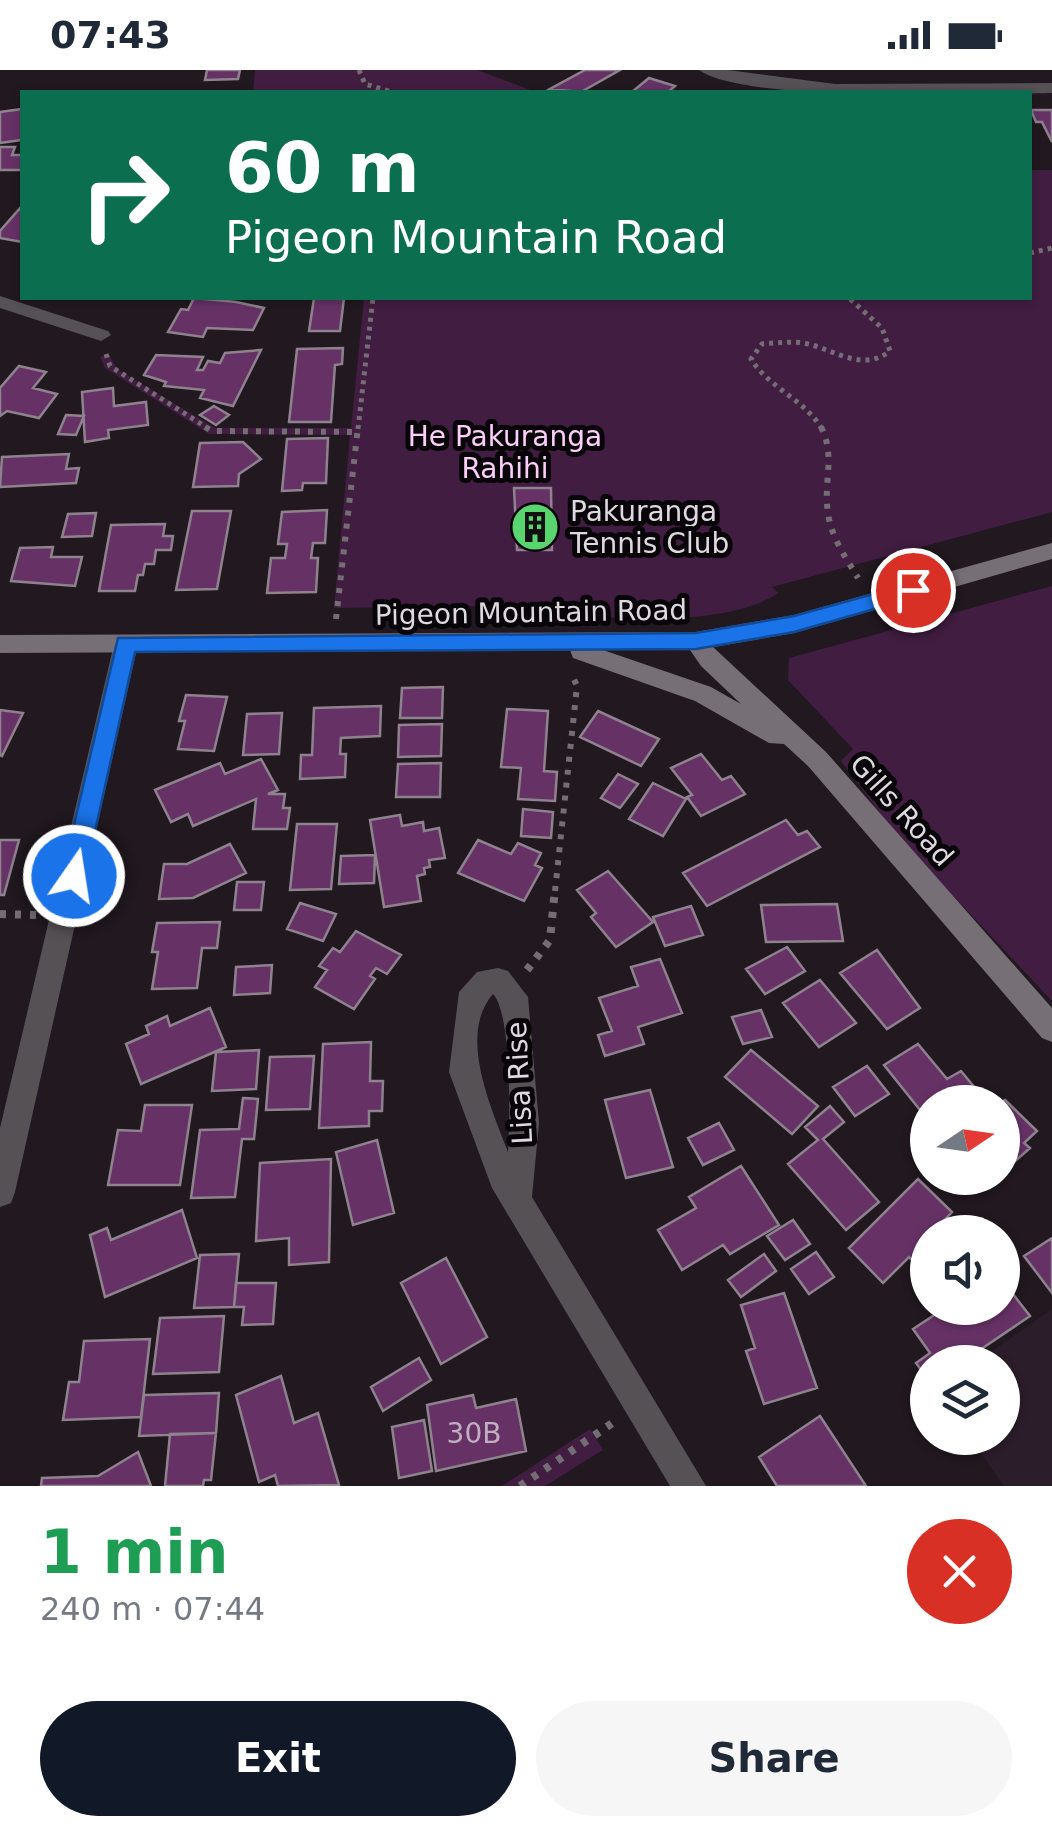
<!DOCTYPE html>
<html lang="en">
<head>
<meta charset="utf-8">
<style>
	:root { --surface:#fff; --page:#f6f6f7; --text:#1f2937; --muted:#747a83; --accent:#111827 }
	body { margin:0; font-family:"DejaVu Sans",sans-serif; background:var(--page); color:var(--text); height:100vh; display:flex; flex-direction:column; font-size:38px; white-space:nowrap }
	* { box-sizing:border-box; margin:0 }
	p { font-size:32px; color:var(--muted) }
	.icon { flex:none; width:55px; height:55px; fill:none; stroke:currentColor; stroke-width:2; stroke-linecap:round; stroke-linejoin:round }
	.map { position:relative; height:1416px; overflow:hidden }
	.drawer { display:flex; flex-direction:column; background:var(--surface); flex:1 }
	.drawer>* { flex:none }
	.banner { position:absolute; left:20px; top:20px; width:1012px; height:210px; border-radius:0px; box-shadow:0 2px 8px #0004; background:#0b6e4f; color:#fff; overflow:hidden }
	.needle { width:65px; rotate:77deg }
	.controls { position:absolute; left:910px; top:1015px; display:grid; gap:20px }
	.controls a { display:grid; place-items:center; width:110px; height:110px; border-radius:50%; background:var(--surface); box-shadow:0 2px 8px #0004; font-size:50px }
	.pin { position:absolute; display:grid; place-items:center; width:85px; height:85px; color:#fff; margin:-42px; border:5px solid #fff; border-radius:50%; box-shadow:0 2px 10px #0007 }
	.me { position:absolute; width:110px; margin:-55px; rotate:13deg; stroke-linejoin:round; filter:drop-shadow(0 0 8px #0008) }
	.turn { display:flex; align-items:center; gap:35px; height:210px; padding:0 40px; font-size:45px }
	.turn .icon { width:130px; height:130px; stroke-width:2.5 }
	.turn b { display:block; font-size:70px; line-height:85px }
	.round { display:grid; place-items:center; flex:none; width:105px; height:105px; border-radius:52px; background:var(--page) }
	.headline { display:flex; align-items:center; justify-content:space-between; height:170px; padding:0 40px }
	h1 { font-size:60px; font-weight:600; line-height:75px; color:#1e9e55 }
	.button { display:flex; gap:20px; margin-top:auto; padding:20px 40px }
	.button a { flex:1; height:115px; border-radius:60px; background:var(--accent); color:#fff; font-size:40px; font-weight:600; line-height:115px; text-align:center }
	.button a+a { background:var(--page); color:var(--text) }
	.status { display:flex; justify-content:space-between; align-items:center; height:70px; padding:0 50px; background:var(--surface); direction:ltr }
	.status svg { height:28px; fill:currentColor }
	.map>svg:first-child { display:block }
	.built { fill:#2b1d2a }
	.green { fill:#411d41 }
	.building { fill:#663266; stroke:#8d828d; stroke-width:2.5 }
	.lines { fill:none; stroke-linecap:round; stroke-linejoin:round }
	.path-far2 { stroke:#756d74; stroke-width:5; stroke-dasharray:4 5; stroke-linecap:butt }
	.path-far1 { stroke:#756d74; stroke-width:6; stroke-dasharray:5 8; stroke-linecap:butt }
	.path { stroke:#756d74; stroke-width:8; stroke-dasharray:6 9; stroke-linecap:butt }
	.street { fill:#555155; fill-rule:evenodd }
	.secondary { fill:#766f76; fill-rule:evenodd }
	.route { fill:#1a73e8; stroke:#114b97; stroke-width:2.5 }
	.labels { text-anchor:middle; stroke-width:10; stroke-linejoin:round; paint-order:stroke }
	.park-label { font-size:28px; fill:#fdcdfb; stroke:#080508 }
	.poi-label { font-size:28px; fill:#dfd9df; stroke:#080508; text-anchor:start }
	.street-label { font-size:28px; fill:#dfd9df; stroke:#080508 }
	.near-number-label { font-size:28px; fill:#c1afc1 }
</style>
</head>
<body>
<div class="status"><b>07:43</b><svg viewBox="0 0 49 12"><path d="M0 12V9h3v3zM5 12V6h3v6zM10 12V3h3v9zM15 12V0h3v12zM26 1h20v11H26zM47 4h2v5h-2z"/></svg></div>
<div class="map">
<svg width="1052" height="1416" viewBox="0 0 1052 1416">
	<rect width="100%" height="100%" fill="#211820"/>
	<path class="built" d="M1052,1239V1416H1004L970,1368H1002V1292H977Z"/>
	<path class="green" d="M255,0H477L536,22H253Z
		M1030,100H1052V442L772,517L778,523C734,554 629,551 577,544L564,542L561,535L334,538L350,365L209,364L105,298L100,287L109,284L117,299L215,358H351L364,228H1030Z
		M1052,516V931L897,766L841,691L853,679L788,610L789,588Z
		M590,1359L603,1380L545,1416H502Z"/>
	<path class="building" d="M207,0H240L238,9L205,10Z
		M585,0H620L581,22L550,19Z
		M649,8L675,16L668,22H632Z
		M22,39V70L0,73V42Z
		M1031,40H1052V72L1042,52H1036Z
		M0,77H15L12,85H22V100H0Z
		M21,137L22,172L0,168V161Z
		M194,228L236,232L264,238L253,260L207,258L203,267L168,262L181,239L188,240Z
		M314,228H344L340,261H309Z
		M343,278L342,294L335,295L331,352H289L297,279Z
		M261,280L233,336L200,328L204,320L164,316L166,312L144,305L156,285L203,287L197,300H203L208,291L220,293L225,283Z
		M19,296L46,302L33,318L57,324L39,348L7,341L0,346V318Z
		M113,318L114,336L146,332L148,355L108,360L109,368L85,372L82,322Z
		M214,336L229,345L216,355L200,345Z
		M66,345L84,346L76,365L58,364Z
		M328,368L326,413H303L302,420L282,421L287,369Z
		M243,372L261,389L239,404L238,416L193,417L200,373Z
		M69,384L66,399L79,398L76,413L0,417L2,387Z
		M514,418H551L552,480H517Z
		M327,440L325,473H313L311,488H318L316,522L267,523L271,488H285L287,474H278L282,442Z
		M192,441H231L217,519L176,520Z
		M96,443L92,466L62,467L68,444Z
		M165,454L163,466H173L171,480H156L154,494H145L143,505H138L135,521H99L111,455Z
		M53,477L51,487H82L75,516L11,511L20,478Z
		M443,617L442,648H400L402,618Z
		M186,625L227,627L214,681L178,679L185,651H179Z
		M381,636L380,666L341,668L340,684H346L345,707L300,709L301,685H312L314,638Z
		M507,639L548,641L544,701L557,702L555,731L518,729L521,698L501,697Z
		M0,640L23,643L2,686L0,685Z
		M598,641L659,669L641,696L580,667Z
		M282,643L279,684L243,685L247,644Z
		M442,654L441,686L398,687L399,655Z
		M701,684L722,710L731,706L745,724L701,746L687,727L692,725L671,698Z
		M261,689L278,720L268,724H285L283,738H290L287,759H253L256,729L193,756L188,744L171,752L155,720L220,693L225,704Z
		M441,693L440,727H396L398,694Z
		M618,704L638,714L620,738L601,728Z
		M653,713L686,729L663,766L629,749Z
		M523,739L553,742L551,768L521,766Z
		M400,745L402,756L423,752L424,761L439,758L445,788L429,790L430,797L424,798L425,804L417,806L421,831L384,837L370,750Z
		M786,750L798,765L807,761L820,777L707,836L683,803Z
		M297,754H337L331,819L290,820Z
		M0,770H19L4,825H0Z
		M478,770L511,784L518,773L541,783L535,795L542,798L524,831L458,803Z
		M230,774L246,803L193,828L159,829L164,794H187Z
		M375,785L374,813L339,814L341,786Z
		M608,801L653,852L616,877L591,847L596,843L577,820Z
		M237,812H264L261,840H234Z
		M300,833L336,844L323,871L287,859Z
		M837,834L843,871L766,872L761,835Z
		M691,836L703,865L665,876L653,847Z
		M220,852L217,878H202L197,918L152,919L158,882H152L157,853Z
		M356,861L401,885L387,904L376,898L370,906L375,909L354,939L315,917L327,900L319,896L333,878L340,882Z
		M787,877L805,901L765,924L746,899Z
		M877,880L920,938L887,959L840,903Z
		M660,889L682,943L638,957L644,974L605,986L598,965L612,961L599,928L638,916L631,897Z
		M272,895L270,923L234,925L236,897Z
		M820,910L856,953L819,977L783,933Z
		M210,938L226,977L141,1014L126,974L149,964L146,956L167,946L170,956Z
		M761,940L772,967L743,974L732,947Z
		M371,972L370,1011H383L382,1041H369V1056L319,1058L323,974Z
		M918,974L947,1009L961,1001L980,1024L967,1032H928V1050L884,995Z
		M259,980L256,1019L212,1021L216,982Z
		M751,980L818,1036L792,1064L725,1007Z
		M314,986L310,1039L266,1040L270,987Z
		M867,996L889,1024L855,1046L833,1017Z
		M650,1020L673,1097L626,1108L605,1030Z
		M243,1028L258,1029L254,1069H242L235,1127L191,1128L200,1060L239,1059Z
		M1005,1030L1037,1061L1024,1073L1030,1078L1003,1102L1001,1032Z
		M145,1035H192L180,1115H108L118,1060L141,1061Z
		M830,1036L844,1052L823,1069L879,1132L846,1160L788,1094L818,1070L805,1057Z
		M719,1053L734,1080L703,1095L688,1068Z
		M377,1070L394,1143L353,1155L336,1082Z
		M331,1089L329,1192L289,1195V1168L256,1171L260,1093Z
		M741,1096L779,1155L730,1184L723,1175L682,1200L658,1160L696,1138L689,1127Z
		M918,1109L952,1142L937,1158L942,1162H928V1181L916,1194L909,1187L883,1213L849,1178Z
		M182,1140L197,1188L105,1227L90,1165L107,1158L111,1170Z
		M793,1150L810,1174L785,1190L767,1166Z
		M1052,1168V1223L1024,1186Z
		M816,1182L834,1207L809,1224L791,1199Z
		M239,1184L234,1237L194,1238L200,1185Z
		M764,1184L776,1201L741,1227L728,1210Z
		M446,1188L487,1267L441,1294L401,1213Z
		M1002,1210L1030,1246L962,1292H928V1309L916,1293L930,1283L913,1259L945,1238H1002Z
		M236,1213H276L273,1254L242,1255L244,1237H234Z
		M784,1223L817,1318L764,1334L746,1281L755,1278L741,1235Z
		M224,1246L219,1302L153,1304L160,1248Z
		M150,1269L141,1347L63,1350L69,1312H79L84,1271Z
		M419,1288L431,1310L383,1341L371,1317Z
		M281,1306L294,1353L318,1343L339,1415L278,1416L275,1405L259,1412L236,1325Z
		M219,1323L216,1363L139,1366L144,1325Z
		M473,1325L476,1338L516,1329L526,1381L436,1401L427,1335Z
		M820,1346L866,1416H777L759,1387Z
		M424,1350L432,1401L399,1408L392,1357Z
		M216,1363L211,1410H204L203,1416H165L170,1364Z
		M138,1382L151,1416H41L42,1408L98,1406Z"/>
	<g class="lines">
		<path class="path-far2" d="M359,0L365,14L392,22
			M1030,183L1052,178
			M106,284L110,296L209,359
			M358,359L373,228
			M822,359C804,329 769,318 751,289L762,274C776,273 790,271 804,273C834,279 862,303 890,281L882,258L849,228"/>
		<path class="path-far1" d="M205,357L212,361L358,362
			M821,357C836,386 823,412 828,443C831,467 846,488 858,508
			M336,549L358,357
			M555,821L577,616L571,603"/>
		<path class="path" d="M0,844L39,845
			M527,900L550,870L555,819
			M520,1416L614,1352"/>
		<path class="street" d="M699,0H728L835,14L1052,13V23C987,24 744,33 699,0Z
			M0,226L108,261L111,265L101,271L0,238Z
			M126,565L138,574L15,1122L11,1133L0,1137V1058L114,574Z
			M498,898L508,901L528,927L539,1053L532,1127L706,1416H670L492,1118L449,1002L459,922L477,902ZM493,924C512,944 510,1051 508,1082C492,1039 457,965 493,924Z"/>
		<path class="secondary" d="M1052,473V489L794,563L713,577L826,682L1052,938V972L1042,968L808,696L784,674L769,673L695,631L573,588L570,580L0,583V565L696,562L794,545ZM603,580H690L701,596L741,634L711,617Z"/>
	</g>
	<path class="route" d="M913,513L920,515L923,520L920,526L794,562L696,579L135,582L85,806L82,814L74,817L65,814L62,806L118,568L696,563L794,546Z"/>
	<defs>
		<g id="building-disc" transform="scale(2.5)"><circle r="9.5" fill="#59d56f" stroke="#080508"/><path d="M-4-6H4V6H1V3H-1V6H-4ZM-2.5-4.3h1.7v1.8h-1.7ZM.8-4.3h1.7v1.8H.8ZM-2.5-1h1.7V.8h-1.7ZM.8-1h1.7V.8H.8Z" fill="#111"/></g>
	</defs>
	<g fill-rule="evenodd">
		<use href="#building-disc" x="535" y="457"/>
	</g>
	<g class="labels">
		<g class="park-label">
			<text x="505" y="376">He Pakuranga<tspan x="505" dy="32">Rahihi</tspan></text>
		</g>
		<g class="poi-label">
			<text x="570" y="451">Pakuranga<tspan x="570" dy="32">Tennis Club</tspan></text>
		</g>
		<g class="street-label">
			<text transform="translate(531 542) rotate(-1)" y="10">Pigeon Mountain Road</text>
			<text transform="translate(902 740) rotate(48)" y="10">Gills Road</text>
			<text transform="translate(519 1013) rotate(-93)" y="10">Lisa Rise</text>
		</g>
		<g class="near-number-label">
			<text x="474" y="1373">30B</text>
		</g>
	</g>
</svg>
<div class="controls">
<a><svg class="needle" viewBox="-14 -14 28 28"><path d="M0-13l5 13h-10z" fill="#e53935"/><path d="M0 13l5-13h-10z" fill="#747a83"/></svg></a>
<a><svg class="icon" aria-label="sound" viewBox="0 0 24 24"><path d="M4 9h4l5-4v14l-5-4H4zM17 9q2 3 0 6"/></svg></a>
<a><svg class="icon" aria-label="layers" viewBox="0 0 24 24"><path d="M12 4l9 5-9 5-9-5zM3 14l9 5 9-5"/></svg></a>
</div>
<div class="pin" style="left:913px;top:520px;background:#d93025"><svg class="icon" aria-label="arrive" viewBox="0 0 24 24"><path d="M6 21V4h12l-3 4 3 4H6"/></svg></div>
<svg class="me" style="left:74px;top:806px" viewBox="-20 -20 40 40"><circle r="17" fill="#1a73e8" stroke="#fff" stroke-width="3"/><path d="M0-11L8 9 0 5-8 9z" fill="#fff"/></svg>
<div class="banner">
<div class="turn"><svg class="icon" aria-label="right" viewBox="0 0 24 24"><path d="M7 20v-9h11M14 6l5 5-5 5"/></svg><div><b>60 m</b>Pigeon Mountain Road</div></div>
</div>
</div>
<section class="drawer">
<div class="headline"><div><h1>1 min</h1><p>240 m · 07:44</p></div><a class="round" style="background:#d93025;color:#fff"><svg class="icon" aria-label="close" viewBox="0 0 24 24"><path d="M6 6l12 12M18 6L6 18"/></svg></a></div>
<div class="button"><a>Exit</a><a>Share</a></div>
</section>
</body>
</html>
